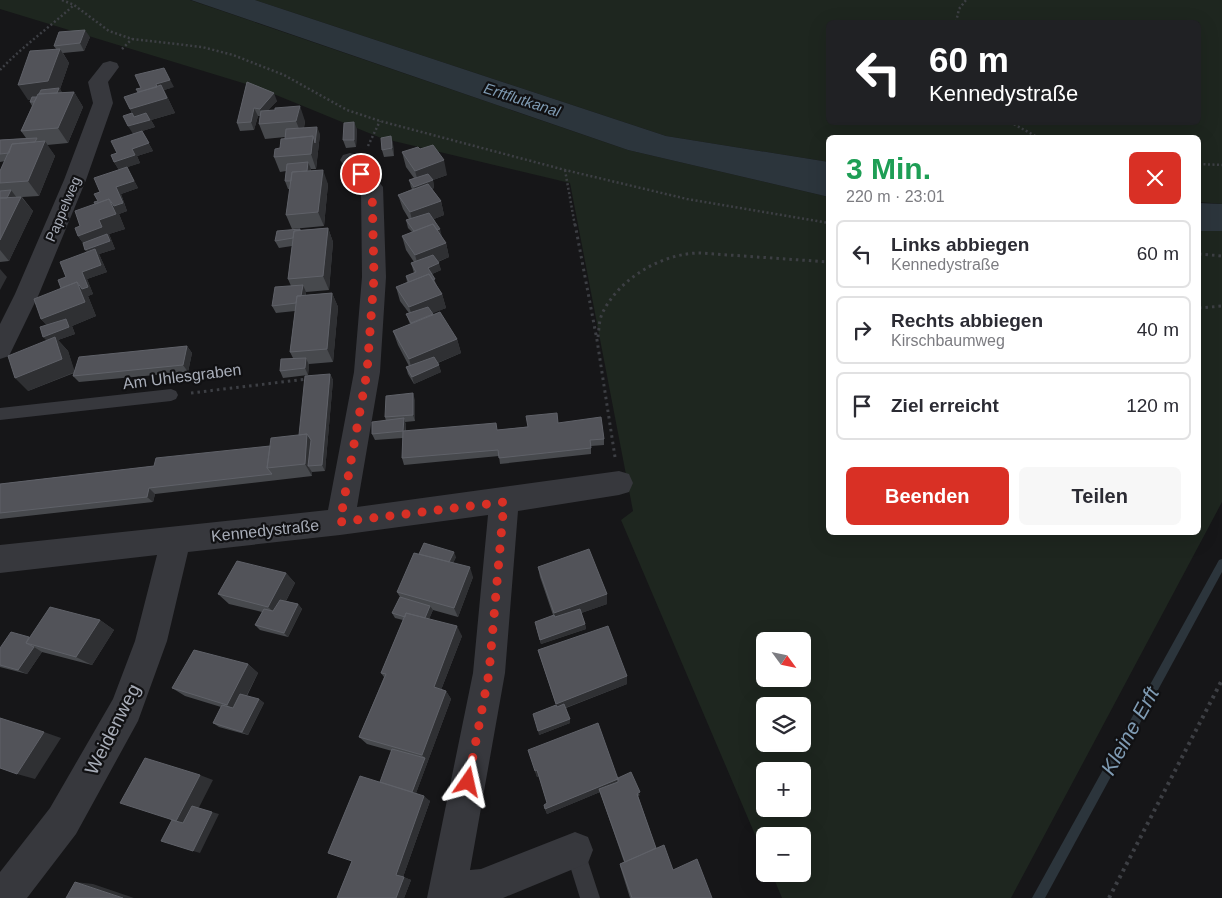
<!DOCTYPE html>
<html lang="de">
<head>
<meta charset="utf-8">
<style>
	:root { --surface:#fff; --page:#f7f7f7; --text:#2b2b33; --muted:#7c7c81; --line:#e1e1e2; --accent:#d93025 }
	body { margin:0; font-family:Arial,sans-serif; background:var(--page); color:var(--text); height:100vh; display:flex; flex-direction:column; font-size:19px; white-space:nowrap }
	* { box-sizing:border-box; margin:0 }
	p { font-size:16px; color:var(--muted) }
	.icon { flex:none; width:28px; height:28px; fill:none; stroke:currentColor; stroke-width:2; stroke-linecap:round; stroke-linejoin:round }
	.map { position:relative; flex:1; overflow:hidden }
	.side { position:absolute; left:826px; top:135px; width:375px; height:400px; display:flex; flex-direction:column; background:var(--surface); border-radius:8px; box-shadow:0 5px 20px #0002 }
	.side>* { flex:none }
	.guide { position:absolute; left:826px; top:20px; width:375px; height:105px; border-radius:8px; box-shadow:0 5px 20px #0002; background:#202124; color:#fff; overflow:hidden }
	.needle { width:32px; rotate:123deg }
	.controls { position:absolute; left:756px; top:632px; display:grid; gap:10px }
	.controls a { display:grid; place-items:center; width:55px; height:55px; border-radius:8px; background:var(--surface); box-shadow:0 5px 20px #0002; font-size:25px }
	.pin { position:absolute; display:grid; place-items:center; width:42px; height:42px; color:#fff; margin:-21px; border:2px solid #fff; border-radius:50%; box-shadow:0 1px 5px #0007 }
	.me { position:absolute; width:55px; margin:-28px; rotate:11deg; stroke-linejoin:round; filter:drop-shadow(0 0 4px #0008) }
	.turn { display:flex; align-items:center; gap:18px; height:105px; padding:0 20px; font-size:22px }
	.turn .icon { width:65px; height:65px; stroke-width:2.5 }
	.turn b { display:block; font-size:35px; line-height:42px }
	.round { display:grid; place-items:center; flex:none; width:52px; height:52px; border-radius:8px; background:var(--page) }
	.summary { display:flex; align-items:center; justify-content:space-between; height:85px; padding:0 20px }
	h1 { font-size:30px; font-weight:700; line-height:38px; color:#1e9e55 }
	.button { display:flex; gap:10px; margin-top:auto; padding:10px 20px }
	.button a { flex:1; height:58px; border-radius:8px; background:var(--accent); color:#fff; font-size:20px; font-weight:700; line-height:58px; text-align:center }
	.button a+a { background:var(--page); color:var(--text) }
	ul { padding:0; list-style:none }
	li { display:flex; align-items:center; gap:15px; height:68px; margin:0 10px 8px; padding:0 10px; border:2px solid var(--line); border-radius:8px }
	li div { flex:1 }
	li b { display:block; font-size:19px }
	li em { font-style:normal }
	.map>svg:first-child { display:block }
	.green { fill:#1e261f; fill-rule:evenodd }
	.water { fill:#2c353c }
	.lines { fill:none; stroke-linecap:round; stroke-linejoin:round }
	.stream { fill:#2c353c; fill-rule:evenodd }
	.path-far2 { stroke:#3d3f44; stroke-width:2.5; stroke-dasharray:2 2.5; stroke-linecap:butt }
	.path-far1 { stroke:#3d3f44; stroke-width:3; stroke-dasharray:2.5 4; stroke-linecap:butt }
	.path { stroke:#3d3f44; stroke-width:4; stroke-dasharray:3 4.5; stroke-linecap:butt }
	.service { fill:#37383d; fill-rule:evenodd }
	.minor { fill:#37383d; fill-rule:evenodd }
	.wall { fill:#47494d }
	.shaded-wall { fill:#2f3033 }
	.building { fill:#525359; stroke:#5f6168 }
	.route { stroke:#d93025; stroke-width:9; stroke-dasharray:0 16.2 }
	.labels { text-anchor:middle; stroke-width:4.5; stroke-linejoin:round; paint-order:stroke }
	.far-street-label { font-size:14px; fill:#a8adb8; stroke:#111113 }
	.far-water-label { font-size:15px; font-style:italic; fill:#7f9bb3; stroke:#111113 }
	.street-label { font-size:16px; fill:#a8adb8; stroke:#111113 }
	.near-street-label { font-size:19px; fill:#a8adb8; stroke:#111113 }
	.near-water-label { font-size:21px; font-style:italic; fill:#7f9bb3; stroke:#111113 }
</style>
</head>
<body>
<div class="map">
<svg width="1222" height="898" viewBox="0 0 1222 898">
	<rect width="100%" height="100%" fill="#161618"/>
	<path class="green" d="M0,0H190L628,150L829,197V532H1199V231H1222V502L1011,898H782L772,874H802V836H765V858L621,520L633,511L570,183L381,138L259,88L0,9ZM765,641H802V679H765ZM765,706H802V744H765ZM765,771H802V809H765Z
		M255,0H1222V204L1199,202V138H829V162L666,136ZM829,22H1199V122H829Z"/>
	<path class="water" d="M191,0H255L666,136L829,162V197L628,150Z
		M1199,203L1222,204V231H1199Z"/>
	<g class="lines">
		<path class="stream" d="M1222,559V572L1045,898H1032L1219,560Z"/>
		<path class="path-far2" d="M62,0L74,5L109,31L132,39L202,47L233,55L284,75L347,110L380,121L565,170L687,199L829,223
			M956,22L959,9L966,0
			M122,49L132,39
			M0,70C23,46 50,27 74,5
			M1010,122L1039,138
			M368,146L380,121
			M1199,164L1222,165
			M565,170L575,226"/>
		<path class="path-far1" d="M575,224L597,340L615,457
			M1199,254L1222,256
			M1199,308L1222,306
			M598,337C599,329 599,321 602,314C618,279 662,253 700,253L829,262
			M191,393L307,379"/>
		<path class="path" d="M1109,898L1222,680"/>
		<path class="service" d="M171,389L176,391L178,395L176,399L171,401L0,420V408Z
			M575,840L582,843L600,898H580L565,850L568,843Z"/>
		<path class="minor" d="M110,61L117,63L119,67L108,82L113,103L86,180L39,294L9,356L0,359V324L15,294L64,180L93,103L88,82L103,63Z
			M350,153L357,155L383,187L386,277L380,372L357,507L619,471L629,474L633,483L629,492L619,495L518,511L505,673L470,870L481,869L575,832L588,837L593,850L588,863L503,898H427L473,673L488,515L340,535L188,552L167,641L138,721L76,834L27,898H0V872L50,808L113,699L135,641L157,555L0,573V545L328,510L354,372L362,277L361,188L340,160L343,155Z"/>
	</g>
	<path class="wall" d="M90,37L84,51L63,53L69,63L60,89L62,93L74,92L83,107L68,143L47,145L55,156L39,196L22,197L33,211L9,261L0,262V171L5,161L0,162V140L26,138L21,131L32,106L30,102L31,99L28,100L56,49L54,46Z
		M247,82L277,101L268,110L305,121L304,128L320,134L316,169H311V171L328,184L324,226L292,229L286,215L290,189H288L285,181L286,171L280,172L274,157L280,148L285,137L265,139L259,124L260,116H258L254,130L240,131L237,123Z
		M174,87L164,90L175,113L151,120L155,127L142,131L153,151L137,156L140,163L127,167L138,188L121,194L127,211L119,214L125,229L109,234L115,249L99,254L107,272L87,279L93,294L88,296L96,316L72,326L75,334L58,340L68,351L74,371L187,346L192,353L188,372L79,382L73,376L74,373L28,391L47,340V325L41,319L61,288L66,277L87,252L83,243L78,236L80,226L98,201L100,192L119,170L114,162L117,153L133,134L132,113L124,97Z
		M357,129L356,147L346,148L343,140Z
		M391,136L393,144L394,156L384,157L382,150Z
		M420,149L447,175L433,180L434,188L432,189L441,201L444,215L434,219L441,237L446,243L449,257L438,262L441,270L432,274L437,286L442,294L446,308L432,313L457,339L461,353L438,363L441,372L414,384L408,374L406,367L409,366L398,345L393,331L410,324L406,314L409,313L400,301L396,287L407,282L406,276L414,273L411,263L414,262L406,250L402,236L412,232L408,228L406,220L409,219L403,209L398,195L412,189L411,187L409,180L414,178L406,167L402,152Z
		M328,228L333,242L329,290L306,292V295L332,293L338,307L333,362L309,364L308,375L283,378L280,371L293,358L290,352L295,311L276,313L272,306L291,286L288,279L292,246L279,248L275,241L300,230Z
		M330,374L333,380L325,471L312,472V476L155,494L153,502L0,519V484L154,466L270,446L299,435Z
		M415,400V421L405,422L406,425V431L498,430L558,423L604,439V445L591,446V454L500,464L499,456L404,465L402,458L403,438L375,440L372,434L386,421L385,417Z
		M419,554L456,557L453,563L473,577L458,617L433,610L429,619L462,636L441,690L446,691L451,699L416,793L430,801L403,877L411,880L404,898H337L352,861L392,751L367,744L359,737L384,677L381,673L403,620L395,618L392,613L400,597L397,592Z
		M538,567L607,594V604L581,613L585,624L586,629L541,644L536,627L553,615L540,577Z
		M286,573L295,583L286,601L298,604L302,609L288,637L260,630L255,625L262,612L229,604L218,594Z
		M100,620L114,630L92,665L42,652L27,674L0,667V648L29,637Z
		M538,650L627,676V684L566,708L570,723L539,735L556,705Z
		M248,664L258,673L247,696L259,699L264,703L248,735L219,727L213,723L221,707L185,696L172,688Z
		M535,771L618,778L640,795L638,796L656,848L673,870L712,898H630L620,866V864L624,862L600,792L547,814L545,809L547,803L539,776L537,777Z"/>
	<path class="shaded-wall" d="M85,30L90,37L84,51L80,43Z
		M60,49L69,63L60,89L64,95L28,100L18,85Z
		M164,68L174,87L164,90L175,113L151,120L155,127L133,134L128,126L138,123L130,109L156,84Z
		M74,92L83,107L68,143L58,128Z
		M274,93L277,101L263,116L260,109Z
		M300,106L305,121L302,136L296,121Z
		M254,108L258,116L254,130L251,122Z
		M354,122L357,129L356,147L354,140Z
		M317,127L320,134L316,169L311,154L313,136Z
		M142,131L153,151L137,156L140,163L119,170L114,162L132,149Z
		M391,136L393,144L394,156L392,148Z
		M45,141L55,156L39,196L28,181Z
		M444,160L447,175L419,185L415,171Z
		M308,162L311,169L309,186L306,179Z
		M127,167L138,188L121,194L127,211L119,214L125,229L109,234L115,249L99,254L107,272L87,279L93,294L88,296L96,316L72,326L75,334L58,340L68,351L75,372L28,391L15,378L50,344L43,337L53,333L41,319L77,282L82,272L91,257L85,250L87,249L78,236L99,220L109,199Z
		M323,170L328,184L324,226L318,212Z
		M433,180L434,188L416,195L414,187Z
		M11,190L17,198L3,205Z
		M21,197L33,211L9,261L0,250V240Z
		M441,201L444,215L414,227L410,212Z
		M328,228L333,242L329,290L323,276Z
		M440,229L442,237L418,238Z
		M446,243L449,257L419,269L415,255Z
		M439,263L441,270L430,275L428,268Z
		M0,269L7,277L0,290Z
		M303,285L306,292L304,310L300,303Z
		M332,293L338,307L333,362L327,349Z
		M442,294L446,308L414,321L409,307Z
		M457,339L461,353L413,373L409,359Z
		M187,346L192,353L188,372L183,365Z
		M306,358L309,365L308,375L305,368Z
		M439,365L441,372L414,384L412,377Z
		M330,374L333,380L325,471L322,465Z
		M413,393L415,400V421L413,415Z
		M404,418L406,425L405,438L403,431Z
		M307,434L315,446L308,466L312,472V476L305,464Z
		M149,488L155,494L153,502L147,497Z
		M454,552L456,557L449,571L447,566Z
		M470,567L473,577L458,617L454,608Z
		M286,573L295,583L278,616L268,607Z
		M607,594V604L556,622L554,613Z
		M298,604L302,609L288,637L284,633Z
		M430,606L433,610L426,626L423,622Z
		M100,620L114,630L92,665L76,657Z
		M585,624L586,629L541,644L540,640Z
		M457,626L462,636L439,695L434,687Z
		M34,647L42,652L27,674L18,670Z
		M248,664L258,673L238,712L227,705Z
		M627,676V684L557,711L556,704Z
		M446,691L451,699L415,796L412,793L425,758L422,755Z
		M259,699L264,703L248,735L242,732Z
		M570,719V723L539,735L538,731Z
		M44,732L61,738L35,779L17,774Z
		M537,770L539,776L537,777L535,771Z
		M200,775L213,780L190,825L176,821Z
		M618,779V785L599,789L600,792L547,814L545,809Z
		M424,796L430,801L403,877L396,875Z
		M212,812L219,814L200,853L193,851Z
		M404,877L411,880L404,898H396Z
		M75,882L93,884L134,898H123Z"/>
	<path class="building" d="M85,30L80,43L54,46L59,32Z
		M60,49L48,81L18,85L30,51Z
		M164,68L170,80L156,84L157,87L138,92L136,89L141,88L135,75Z
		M247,82L274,93L260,109L254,108L251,122L237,123Z
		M161,85L167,98L130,109L124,97Z
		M59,88L57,93L39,94L41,90Z
		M74,92L58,128L21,131L38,94Z
		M32,97H37L34,102H30Z
		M300,106L296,121L259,124L261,111L275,110V108Z
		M132,113L134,117L146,113L150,120L128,126L123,116Z
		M354,122V140H343L344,123Z
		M317,127L315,143L313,136L285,139L286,129Z
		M142,131L149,143L132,149L135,155L114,162L111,155L117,153L111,141Z
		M313,136L311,154L274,157L275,149L280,148L281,139Z
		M391,136L392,148L382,150L381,138Z
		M37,138L35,142L12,144L9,153L0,154V140Z
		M45,141L28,181L0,183V171L12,144Z
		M433,145L444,160L415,171L402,152L418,147L420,149Z
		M308,162L307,171L292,172L291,181H285L287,164Z
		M127,167L134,181L116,187L123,203L114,206L109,199L95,204L94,202L98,201L94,194L100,192L94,178Z
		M323,170L318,212L286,215L292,172Z
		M428,174L433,180L414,187L409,180Z
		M428,184L441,201L410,212L398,195Z
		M11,190L7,198H0V191Z
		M21,197L0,240V198Z
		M109,199L116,214L99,220L102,227L78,236L75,228L80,226L75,211Z
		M429,213L440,229L437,230L433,224L414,231L406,220Z
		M433,224L446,243L415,255L402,236Z
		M328,228L323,276L288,279L294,231Z
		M300,229V230L294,231L293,238L275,241L277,231Z
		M107,234L110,241L85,250L83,243Z
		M95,249L101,265L82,272L88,287L82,289L77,282L61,288L58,280L66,277L60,262Z
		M433,255L439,263L428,268L435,279L433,280L429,274L409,282L406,276L416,272L411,263Z
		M429,274L442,294L409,307L396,287Z
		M77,282L85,302L41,319L34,299Z
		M303,285L301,296H297L296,303L272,306L275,287Z
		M332,293L327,349L290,352L297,296Z
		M428,307L433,314L411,323L406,314Z
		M440,312L457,339L409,359L393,331Z
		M66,319L69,327L43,337L40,327Z
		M55,337L62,359L15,378L8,356Z
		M187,346L183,365L73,376L79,357Z
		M434,357L439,365L412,377L406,367Z
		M306,358L305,368L280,371L281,359Z
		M330,374L322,465L308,466L311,440L307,434L299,435L305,376Z
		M413,393V415L385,417L386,396Z
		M557,413L558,423L601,417L604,439L590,440L591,448L499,458L498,450L402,458L403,431L496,423L497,430L528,427L526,416Z
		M404,418L403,431L372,434V422Z
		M307,434L305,464L267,468L271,438Z
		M270,446L267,468L272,474L149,488L147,497L0,513V484L154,466L156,458Z
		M424,543L454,552L449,562L419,554Z
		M589,549L607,594L554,613L538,567Z
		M414,553L470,567L454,608L397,592Z
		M237,561L286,573L268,607L218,594Z
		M400,597L430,606L425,618L406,613L405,617L392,613Z
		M280,600L298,604L284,633L255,625L264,609L273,611Z
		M50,607L100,620L76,657L26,643Z
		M580,609L585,624L540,640L535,622L554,615L555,617Z
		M406,613L457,626L434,687L446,691L422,755L359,737L386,674L381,673Z
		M608,626L627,676L556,704L538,650Z
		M11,632L29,637L26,643L34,647L18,670L0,665V648Z
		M194,650L248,664L227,705L172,688Z
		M240,694L259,699L242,732L213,723L222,705L233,708Z
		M564,704L570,719L538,731L533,714L556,705L557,707Z
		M0,718L44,732L17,774L0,768Z
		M598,723L618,779L545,809L544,805L547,803L537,770L535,771L528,750Z
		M392,749L425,758L412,792L380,782Z
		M145,758L200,775L176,821L120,803Z
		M631,772L640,792L637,794L656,848L625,862L599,789L618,782V778Z
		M360,776L424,796L396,875L404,877L396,898H337L352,861L328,853Z
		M192,806L212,812L193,851L161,841L172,820L183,823Z
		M664,845L673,870L697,859L712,898H632L620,864Z
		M75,882L123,898H66Z"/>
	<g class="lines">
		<path class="route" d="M361,174L372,187L374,277L367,372L340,522L504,502L489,673L468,782"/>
	</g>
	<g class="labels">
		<g class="far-street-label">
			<text transform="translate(63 209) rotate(-67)" y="5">Pappelweg</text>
		</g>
		<g class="far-water-label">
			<text transform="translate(522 100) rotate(18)" y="5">Erftflutkanal</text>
		</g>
		<g class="street-label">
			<text transform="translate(182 376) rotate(-7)" y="6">Am Uhlesgraben</text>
			<text transform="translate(265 530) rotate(-6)" y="6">Kennedystraße</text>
		</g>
		<g class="near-street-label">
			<text transform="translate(112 729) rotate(-63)" y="7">Weidenweg</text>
		</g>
		<g class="near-water-label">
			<text transform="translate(1130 731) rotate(-61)" y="7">Kleine Erft</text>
		</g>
	</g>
</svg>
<div class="controls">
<a><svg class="needle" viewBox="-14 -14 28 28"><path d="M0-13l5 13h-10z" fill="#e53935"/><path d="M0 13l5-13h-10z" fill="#7c7c81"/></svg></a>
<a><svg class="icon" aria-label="layers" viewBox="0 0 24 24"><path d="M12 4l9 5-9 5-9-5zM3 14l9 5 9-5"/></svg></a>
<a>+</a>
<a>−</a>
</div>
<div class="pin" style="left:361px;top:174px;background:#d93025"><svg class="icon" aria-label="arrive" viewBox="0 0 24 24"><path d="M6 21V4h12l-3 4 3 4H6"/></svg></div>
<svg class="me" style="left:468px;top:782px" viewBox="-20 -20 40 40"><path d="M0-17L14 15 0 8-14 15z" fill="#d93025" stroke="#fff" stroke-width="4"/></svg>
<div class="guide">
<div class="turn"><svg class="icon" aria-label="left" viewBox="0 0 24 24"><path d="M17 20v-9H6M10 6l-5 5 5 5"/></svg><div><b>60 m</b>Kennedystraße</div></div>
</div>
<section class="side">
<div class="summary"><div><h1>3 Min.</h1><p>220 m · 23:01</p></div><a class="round" style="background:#d93025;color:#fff"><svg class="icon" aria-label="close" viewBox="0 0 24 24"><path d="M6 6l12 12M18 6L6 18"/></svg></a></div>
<ul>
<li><svg class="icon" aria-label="left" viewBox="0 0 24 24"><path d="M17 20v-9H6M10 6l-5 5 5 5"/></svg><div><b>Links abbiegen</b><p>Kennedystraße</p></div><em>60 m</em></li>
<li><svg class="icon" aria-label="right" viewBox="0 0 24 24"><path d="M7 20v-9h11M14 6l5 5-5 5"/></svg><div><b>Rechts abbiegen</b><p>Kirschbaumweg</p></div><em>40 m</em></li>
<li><svg class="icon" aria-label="arrive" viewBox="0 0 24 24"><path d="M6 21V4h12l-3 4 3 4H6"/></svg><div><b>Ziel erreicht</b></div><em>120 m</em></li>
</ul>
<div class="button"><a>Beenden</a><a>Teilen</a></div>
</section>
</div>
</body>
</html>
